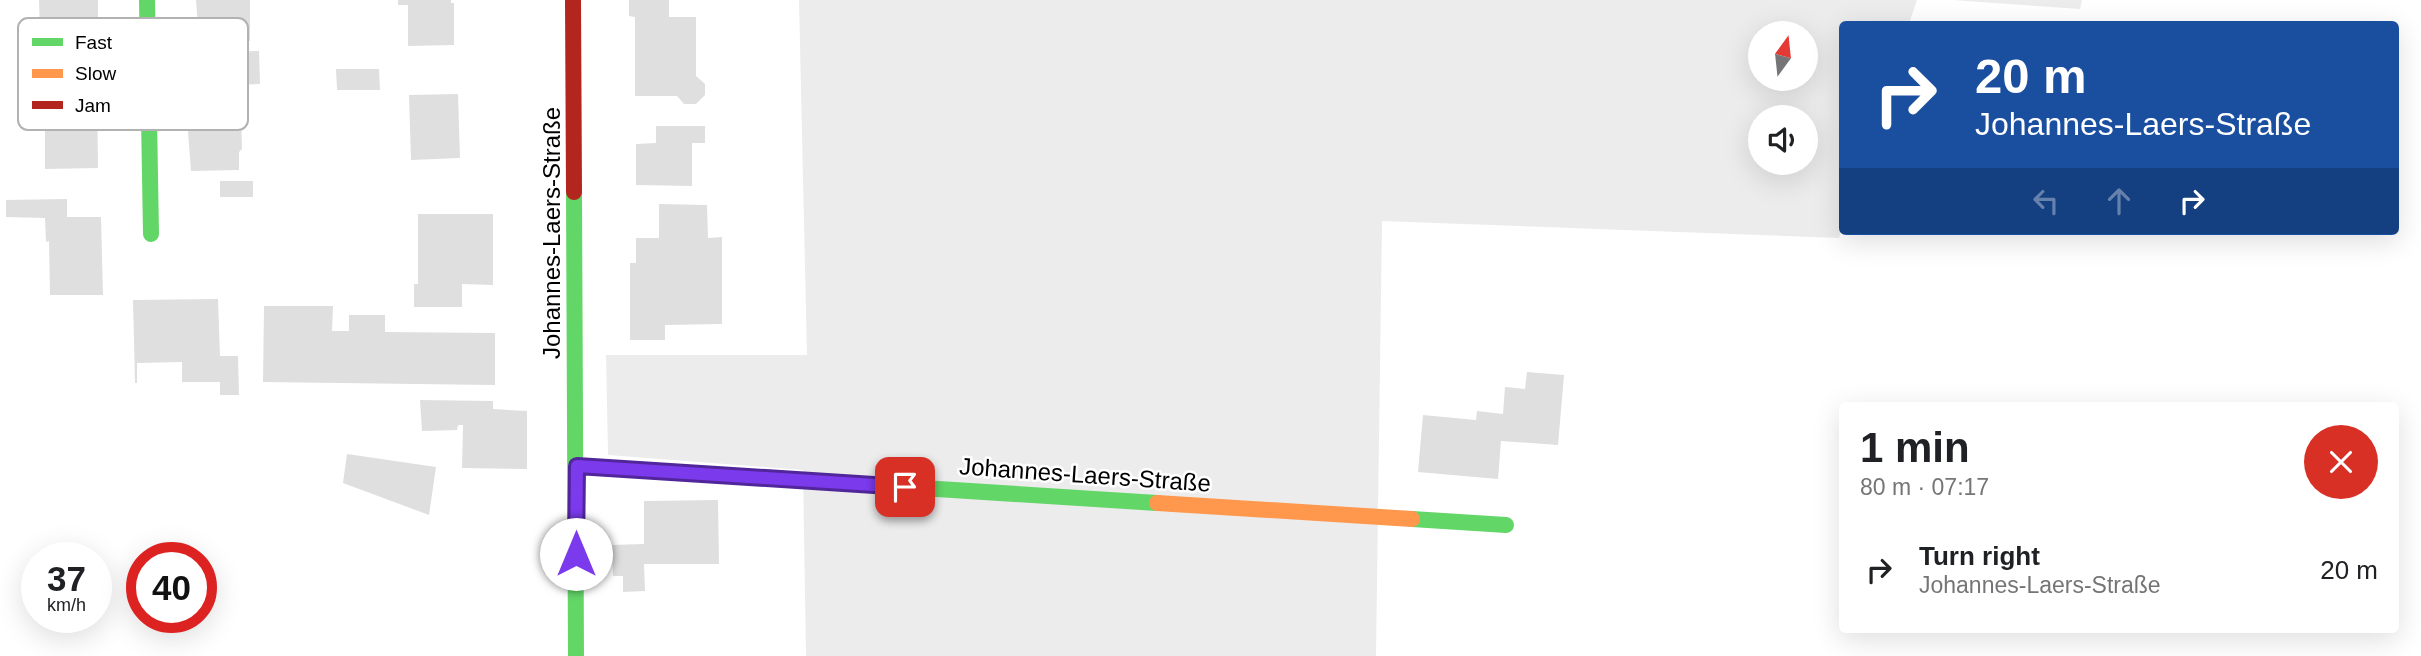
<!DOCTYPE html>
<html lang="en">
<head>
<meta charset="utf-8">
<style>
	:root { --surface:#fff; --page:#f6f6f6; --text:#202124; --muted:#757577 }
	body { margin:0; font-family:Arial,sans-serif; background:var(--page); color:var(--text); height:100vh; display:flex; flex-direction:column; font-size:26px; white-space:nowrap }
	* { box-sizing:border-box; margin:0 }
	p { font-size:23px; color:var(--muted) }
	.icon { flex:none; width:38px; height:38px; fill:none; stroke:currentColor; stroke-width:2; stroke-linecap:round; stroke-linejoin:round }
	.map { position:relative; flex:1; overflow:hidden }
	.drawer { position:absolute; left:1839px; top:402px; width:560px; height:231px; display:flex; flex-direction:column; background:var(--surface); border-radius:7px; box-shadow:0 7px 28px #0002 }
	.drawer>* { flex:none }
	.guide { position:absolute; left:1839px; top:21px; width:560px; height:214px; border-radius:7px; box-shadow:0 7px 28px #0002; background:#1a4fa0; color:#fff; overflow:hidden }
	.needle { width:46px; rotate:15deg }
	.buttons { position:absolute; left:1748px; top:21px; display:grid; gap:14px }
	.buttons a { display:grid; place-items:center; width:70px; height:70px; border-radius:50%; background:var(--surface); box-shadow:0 7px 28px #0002; font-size:35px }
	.speed { position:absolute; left:21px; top:542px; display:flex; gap:14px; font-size:35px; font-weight:700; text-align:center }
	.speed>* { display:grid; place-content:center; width:91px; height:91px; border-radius:50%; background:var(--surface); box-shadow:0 7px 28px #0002; line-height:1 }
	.speed small { font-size:18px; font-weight:400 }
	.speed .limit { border:10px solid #d22; background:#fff; color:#111 }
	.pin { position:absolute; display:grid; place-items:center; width:60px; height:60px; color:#fff; margin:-30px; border-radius:14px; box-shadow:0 4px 10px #0006 }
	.me { position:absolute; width:77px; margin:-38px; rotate:0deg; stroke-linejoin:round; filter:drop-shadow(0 0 5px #0008) }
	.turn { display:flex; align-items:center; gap:24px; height:147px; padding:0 21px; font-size:32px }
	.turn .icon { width:91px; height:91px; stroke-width:2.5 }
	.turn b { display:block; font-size:49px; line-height:60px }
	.lanes { display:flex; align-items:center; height:66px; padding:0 21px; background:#0003; justify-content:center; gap:35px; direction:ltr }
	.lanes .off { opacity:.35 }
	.round { display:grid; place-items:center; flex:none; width:74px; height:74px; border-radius:37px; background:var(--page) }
	.headline { display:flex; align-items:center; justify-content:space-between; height:119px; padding:0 21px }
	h1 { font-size:42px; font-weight:700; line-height:52px }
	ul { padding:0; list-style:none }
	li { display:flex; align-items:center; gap:21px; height:98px; padding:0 21px }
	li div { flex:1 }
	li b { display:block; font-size:26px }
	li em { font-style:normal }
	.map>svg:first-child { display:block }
	.green { fill:#ececec; fill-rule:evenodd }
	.building { fill:#dfdfdf }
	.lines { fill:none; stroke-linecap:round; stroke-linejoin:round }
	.fast { stroke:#63d668; stroke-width:16 }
	.slow { stroke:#ff974d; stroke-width:16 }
	.jam { stroke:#b3261e; stroke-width:16 }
	.route-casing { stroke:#51269a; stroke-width:18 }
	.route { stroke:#7c3aed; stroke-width:12 }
	.labels { text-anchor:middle; stroke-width:5; stroke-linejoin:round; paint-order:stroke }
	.street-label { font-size:24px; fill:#000; stroke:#fff }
	.key { fill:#fff; stroke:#b2b2b2; stroke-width:2 }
	.key-label { font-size:19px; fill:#000 }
</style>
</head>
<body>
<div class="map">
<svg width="2421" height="656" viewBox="0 0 2421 656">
	<rect width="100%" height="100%" fill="#fff"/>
	<path class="green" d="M799,0H1917L1909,24H1843V226L1839,238L1382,221L1376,656H806L803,470L608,455L606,355H807ZM1760,33H1806V79H1760ZM1760,117H1806V163H1760Z
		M1952,0H2082L2080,9Z"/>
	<path class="building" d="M39,0H98V35L40,36Z
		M196,0H250V41L199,42Z
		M398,0H451V3H454V45L408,46V5H398Z
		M629,0H669V17H696V76L705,84V95L696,104H684L677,96H635V17L629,16Z
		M259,51L260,84L228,85L227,52Z
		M77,69L75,89L97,88L98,168L45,169V121L27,119V70Z
		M336,69H379L380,90H337Z
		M238,92V111L241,113L242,149L239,152V170L191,171L188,132L190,93Z
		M458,94L460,158L411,160L409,95Z
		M656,126H705V143H692V186L636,185V144L656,143Z
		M220,181H253V197H220Z
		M67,199V217H101L103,295H50L49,241L46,242L45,218L6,217V200Z
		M659,204L707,205L708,238L722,237V324L665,325V340H630V263H636V238H659Z
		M418,214H493V285L462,284V307H414V284H418Z
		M218,299L220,356H238L239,395H220V382H182V362L137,363V383H135L133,300Z
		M264,306H333L332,331H349V315H385V332L495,333V385L263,382Z
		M1527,372L1564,375L1558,445L1501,441L1498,479L1418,472L1423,415L1476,420L1477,411L1503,414L1505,387L1525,389Z
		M420,400L493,401V409L527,411V469L462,468L463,425H458L457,430L422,431Z
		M347,454L436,467L429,515L343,483Z
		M718,500L719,564H644L645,591L623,592V576H613L612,545L644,544V501Z"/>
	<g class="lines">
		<path class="fast" d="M147,0L151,234
			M574,192L576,656
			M577,466L1157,503
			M1412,519L1506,525"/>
		<path class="slow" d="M1157,503L1412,519"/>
		<path class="jam" d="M573,0L574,192"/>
	</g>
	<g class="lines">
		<g class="route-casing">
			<path id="route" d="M576,554L577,466L905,487"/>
		</g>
		<use href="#route" class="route"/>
	</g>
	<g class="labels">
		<g class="street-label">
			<text transform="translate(552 233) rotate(-90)" y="8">Johannes-Laers-Straße</text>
			<text transform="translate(1085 475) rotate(4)" y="8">Johannes-Laers-Straße</text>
		</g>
	</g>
	<rect x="18" y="18" width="230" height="112" rx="10" class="key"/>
	<rect x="32" y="38" width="31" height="8" fill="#63d668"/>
	<rect x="32" y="69" width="31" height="9" fill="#ff974d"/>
	<rect x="32" y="101" width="31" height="8" fill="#b3261e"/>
	<g class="key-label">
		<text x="75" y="49">Fast</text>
		<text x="75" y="80">Slow</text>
		<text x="75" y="112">Jam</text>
	</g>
</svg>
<div class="buttons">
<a><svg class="needle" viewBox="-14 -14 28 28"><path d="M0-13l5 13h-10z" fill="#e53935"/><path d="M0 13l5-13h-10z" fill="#757577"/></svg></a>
<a><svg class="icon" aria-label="sound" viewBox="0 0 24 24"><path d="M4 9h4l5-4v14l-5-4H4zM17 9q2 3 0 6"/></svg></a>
</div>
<div class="speed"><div>37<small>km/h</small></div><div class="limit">40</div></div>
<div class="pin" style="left:905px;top:487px;background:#d93025"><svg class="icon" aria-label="arrive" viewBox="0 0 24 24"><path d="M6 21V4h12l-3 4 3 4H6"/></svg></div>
<svg class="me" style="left:576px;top:554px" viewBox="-20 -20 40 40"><circle r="19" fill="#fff"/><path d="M0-13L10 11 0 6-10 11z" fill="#7c3aed"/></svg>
<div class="guide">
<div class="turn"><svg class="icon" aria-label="right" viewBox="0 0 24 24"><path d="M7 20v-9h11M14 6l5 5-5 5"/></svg><div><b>20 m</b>Johannes-Laers-Straße</div></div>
<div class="lanes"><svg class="icon off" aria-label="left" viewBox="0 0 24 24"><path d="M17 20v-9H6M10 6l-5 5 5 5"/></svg><svg class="icon off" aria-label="ahead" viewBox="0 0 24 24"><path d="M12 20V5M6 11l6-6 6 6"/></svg><svg class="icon" aria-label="right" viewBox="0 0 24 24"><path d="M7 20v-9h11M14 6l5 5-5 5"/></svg></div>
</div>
<section class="drawer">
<div class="headline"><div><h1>1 min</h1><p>80 m · 07:17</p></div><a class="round" style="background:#d93025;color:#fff"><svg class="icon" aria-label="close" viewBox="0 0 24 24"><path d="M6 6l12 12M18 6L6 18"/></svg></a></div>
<ul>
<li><svg class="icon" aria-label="right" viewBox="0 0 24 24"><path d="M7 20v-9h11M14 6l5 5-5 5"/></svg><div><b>Turn right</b><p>Johannes-Laers-Straße</p></div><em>20 m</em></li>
</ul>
</section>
</div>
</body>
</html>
